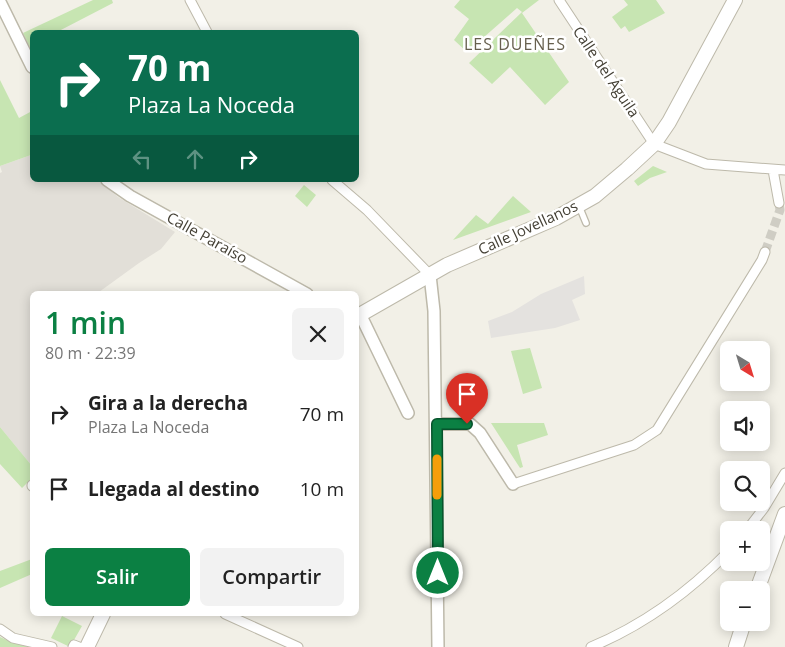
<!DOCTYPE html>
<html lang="es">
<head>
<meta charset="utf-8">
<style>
	:root { --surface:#fff; --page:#f2f2f2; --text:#222; --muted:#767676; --accent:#0b8043 }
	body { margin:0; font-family:"Open Sans",sans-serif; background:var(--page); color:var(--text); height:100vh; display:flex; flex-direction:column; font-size:19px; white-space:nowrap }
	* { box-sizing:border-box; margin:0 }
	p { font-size:16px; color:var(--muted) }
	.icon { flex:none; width:28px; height:28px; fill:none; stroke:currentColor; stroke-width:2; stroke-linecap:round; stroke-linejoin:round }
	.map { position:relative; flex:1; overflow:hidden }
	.drawer { position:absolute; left:30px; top:291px; width:329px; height:325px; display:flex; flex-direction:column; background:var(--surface); border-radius:8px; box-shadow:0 2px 12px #0003 }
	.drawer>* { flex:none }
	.guide { position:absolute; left:30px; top:30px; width:329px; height:152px; border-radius:8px; box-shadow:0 2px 12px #0003; background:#0b6e4f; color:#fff; overflow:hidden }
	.needle { width:32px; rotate:142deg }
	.controls { position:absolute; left:720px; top:341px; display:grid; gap:10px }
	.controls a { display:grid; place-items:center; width:50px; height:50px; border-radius:8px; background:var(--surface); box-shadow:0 2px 12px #0003; font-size:25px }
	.pin { position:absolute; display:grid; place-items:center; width:42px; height:42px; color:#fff; margin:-51px -21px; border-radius:50% 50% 50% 0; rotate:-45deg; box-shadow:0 0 5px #0007 }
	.pin .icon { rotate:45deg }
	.me { position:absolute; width:55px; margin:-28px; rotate:0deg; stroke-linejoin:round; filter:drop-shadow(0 0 4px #0008) }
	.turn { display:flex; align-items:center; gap:18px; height:105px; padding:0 15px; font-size:22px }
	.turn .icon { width:65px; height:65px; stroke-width:2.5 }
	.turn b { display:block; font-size:35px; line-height:42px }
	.lanes { display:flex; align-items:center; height:48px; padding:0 15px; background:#0003; justify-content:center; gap:25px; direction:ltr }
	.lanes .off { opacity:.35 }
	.round { display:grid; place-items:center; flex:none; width:52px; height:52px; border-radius:8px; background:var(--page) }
	.overview { display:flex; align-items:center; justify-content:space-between; height:85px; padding:0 15px }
	h1 { font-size:30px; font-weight:600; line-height:38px; color:var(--accent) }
	.primary-button { display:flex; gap:10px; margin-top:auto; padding:10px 15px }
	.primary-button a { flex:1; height:58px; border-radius:8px; background:var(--accent); color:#fff; font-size:20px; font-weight:600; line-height:58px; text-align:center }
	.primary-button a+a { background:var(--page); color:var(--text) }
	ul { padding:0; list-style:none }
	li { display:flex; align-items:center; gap:15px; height:75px; padding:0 15px }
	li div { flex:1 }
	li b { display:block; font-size:19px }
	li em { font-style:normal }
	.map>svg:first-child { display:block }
	.industrial { fill:#e2dfd8 }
	.green { fill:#c7e5b2 }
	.parking { fill:#e4e2df }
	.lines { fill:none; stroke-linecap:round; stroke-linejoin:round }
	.pedestrian-tunnel { stroke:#cfcdc4; stroke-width:9; stroke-dasharray:9 4.5; stroke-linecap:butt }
	.service-casing { stroke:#bdb9aa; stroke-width:8 }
	.pedestrian-casing { stroke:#bdb9aa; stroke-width:11 }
	.minor-casing { stroke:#bdb9aa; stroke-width:14 }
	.tertiary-casing { stroke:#bdb9aa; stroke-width:16 }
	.service { stroke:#fff; stroke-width:5.5 }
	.pedestrian { stroke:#fff; stroke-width:9 }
	.minor { stroke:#fff; stroke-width:11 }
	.tertiary { stroke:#fff; stroke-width:14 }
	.route-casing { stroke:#07532c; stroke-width:12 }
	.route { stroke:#0b8043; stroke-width:9 }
	.slow { stroke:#f59e0b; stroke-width:9 }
	.labels { text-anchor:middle; stroke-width:5; stroke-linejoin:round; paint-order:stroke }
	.street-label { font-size:15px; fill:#454136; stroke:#fff }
	.neighbourhood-label { font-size:16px; letter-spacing:1px; fill:#67604e; stroke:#fff }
</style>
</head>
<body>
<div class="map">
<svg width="785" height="647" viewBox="0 0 785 647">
	<rect width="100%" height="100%" fill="#f2f0e7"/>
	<path class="industrial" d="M31,155L32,180H98L118,197L175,232L161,249L139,263L99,292L101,294H32V466L0,427V173L2,172L0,166Z"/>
	<path class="green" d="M93,0H112L113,3L57,32H32V52L23,33Z
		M460,0H539L522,13L569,82L545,105L510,67L492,84L469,63L522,12L517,8L467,52L454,40L469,19L454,7Z
		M624,0H656L665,13L629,32L625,26L621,29L612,17L628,5Z
		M0,80L19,118L32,111V158L31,155L0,166Z
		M653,166L667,172L650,178L638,186L634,181Z
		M304,185L316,195L307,207L295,196Z
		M513,196L531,212L453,240L476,215L488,224Z
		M530,348L542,388L523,394L511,351Z
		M491,423H544L548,435L517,445L523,467L520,468Z
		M0,427L32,466V478L22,488L0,464Z
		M32,559V574L0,588V571Z
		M62,616L82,626L70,647L51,638Z
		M0,637L11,642L29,647H0Z"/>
	<path class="parking" d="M584,276L585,294L572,300L580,320L555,328L491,338L488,321L512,312L541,294Z"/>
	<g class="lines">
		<path class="pedestrian-tunnel" d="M765,252L780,210L779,203"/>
		<g class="service-casing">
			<path id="service" d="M579,206L586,223"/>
		</g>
		<g class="pedestrian-casing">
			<path id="pedestrian" d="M190,0L207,32
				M559,0L654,144L706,164L785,170
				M773,170L779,203
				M332,180L367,210L430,275
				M513,484L634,445L657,430L762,260L765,252
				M32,485V486
				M747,530L764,508L785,473
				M225,614L298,647
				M0,629L13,638L52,647
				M73,647L74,645L79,647
				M591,647C644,625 689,592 729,551"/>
		</g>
		<g class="minor-casing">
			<path id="minor" d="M0,2L32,67
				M107,180L130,196L307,294
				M430,275L434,311L438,647
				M360,314L408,413
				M437,424H470L480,433L513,484"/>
		</g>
		<g class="tertiary-casing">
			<path id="tertiary" d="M356,317L447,265L556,218L595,196L627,169L654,144L669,122L735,0
				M757,590L785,514
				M87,647L103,614
				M736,647L744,622"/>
		</g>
		<use href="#service" class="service"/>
		<use href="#pedestrian" class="pedestrian"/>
		<use href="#minor" class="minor"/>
		<use href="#tertiary" class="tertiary"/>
	</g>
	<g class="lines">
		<g class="route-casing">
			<path id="route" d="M438,573L437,424H467"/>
		</g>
		<use href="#route" class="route"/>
		<path class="slow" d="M437,459V495"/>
	</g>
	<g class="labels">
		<g class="street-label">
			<text transform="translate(606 72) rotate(56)" y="5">Calle del Águila</text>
			<text transform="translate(528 228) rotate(-25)" y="5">Calle Jovellanos</text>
			<text transform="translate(207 238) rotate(29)" y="5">Calle Paraíso</text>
		</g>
		<g class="neighbourhood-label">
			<text x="515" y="50">LES DUEÑES</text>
		</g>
	</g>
</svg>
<div class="controls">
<a><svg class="needle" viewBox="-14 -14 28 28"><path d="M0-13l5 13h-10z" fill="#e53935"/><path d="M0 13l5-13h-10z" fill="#767676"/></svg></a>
<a><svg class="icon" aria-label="sound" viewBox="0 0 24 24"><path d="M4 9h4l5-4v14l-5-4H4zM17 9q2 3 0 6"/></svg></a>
<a><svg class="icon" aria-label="search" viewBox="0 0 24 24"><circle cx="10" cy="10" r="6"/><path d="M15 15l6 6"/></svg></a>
<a>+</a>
<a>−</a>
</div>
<div class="pin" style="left:467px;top:424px;background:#d93025"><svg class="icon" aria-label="arrive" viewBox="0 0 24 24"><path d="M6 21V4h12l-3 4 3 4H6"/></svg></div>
<svg class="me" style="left:438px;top:573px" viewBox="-20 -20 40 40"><circle r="17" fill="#0b8043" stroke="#fff" stroke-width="3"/><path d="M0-11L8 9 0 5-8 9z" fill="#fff"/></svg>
<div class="guide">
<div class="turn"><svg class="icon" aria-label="right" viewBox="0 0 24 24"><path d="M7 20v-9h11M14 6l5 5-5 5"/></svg><div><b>70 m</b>Plaza La Noceda</div></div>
<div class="lanes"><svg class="icon off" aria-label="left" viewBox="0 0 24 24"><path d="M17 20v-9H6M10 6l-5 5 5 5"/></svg><svg class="icon off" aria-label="ahead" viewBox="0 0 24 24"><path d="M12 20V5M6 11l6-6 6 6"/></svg><svg class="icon" aria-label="right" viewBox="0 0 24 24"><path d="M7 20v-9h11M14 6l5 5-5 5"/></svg></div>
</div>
<section class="drawer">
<div class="overview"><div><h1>1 min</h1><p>80 m · 22:39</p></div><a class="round"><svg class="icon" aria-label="close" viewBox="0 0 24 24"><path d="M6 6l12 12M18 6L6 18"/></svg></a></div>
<ul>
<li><svg class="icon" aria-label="right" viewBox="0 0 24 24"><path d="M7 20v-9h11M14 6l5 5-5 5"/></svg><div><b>Gira a la derecha</b><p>Plaza La Noceda</p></div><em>70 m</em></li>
<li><svg class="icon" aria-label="arrive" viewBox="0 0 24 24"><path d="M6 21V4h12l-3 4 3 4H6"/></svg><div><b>Llegada al destino</b></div><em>10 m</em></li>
</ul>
<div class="primary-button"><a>Salir</a><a>Compartir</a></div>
</section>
</div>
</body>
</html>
